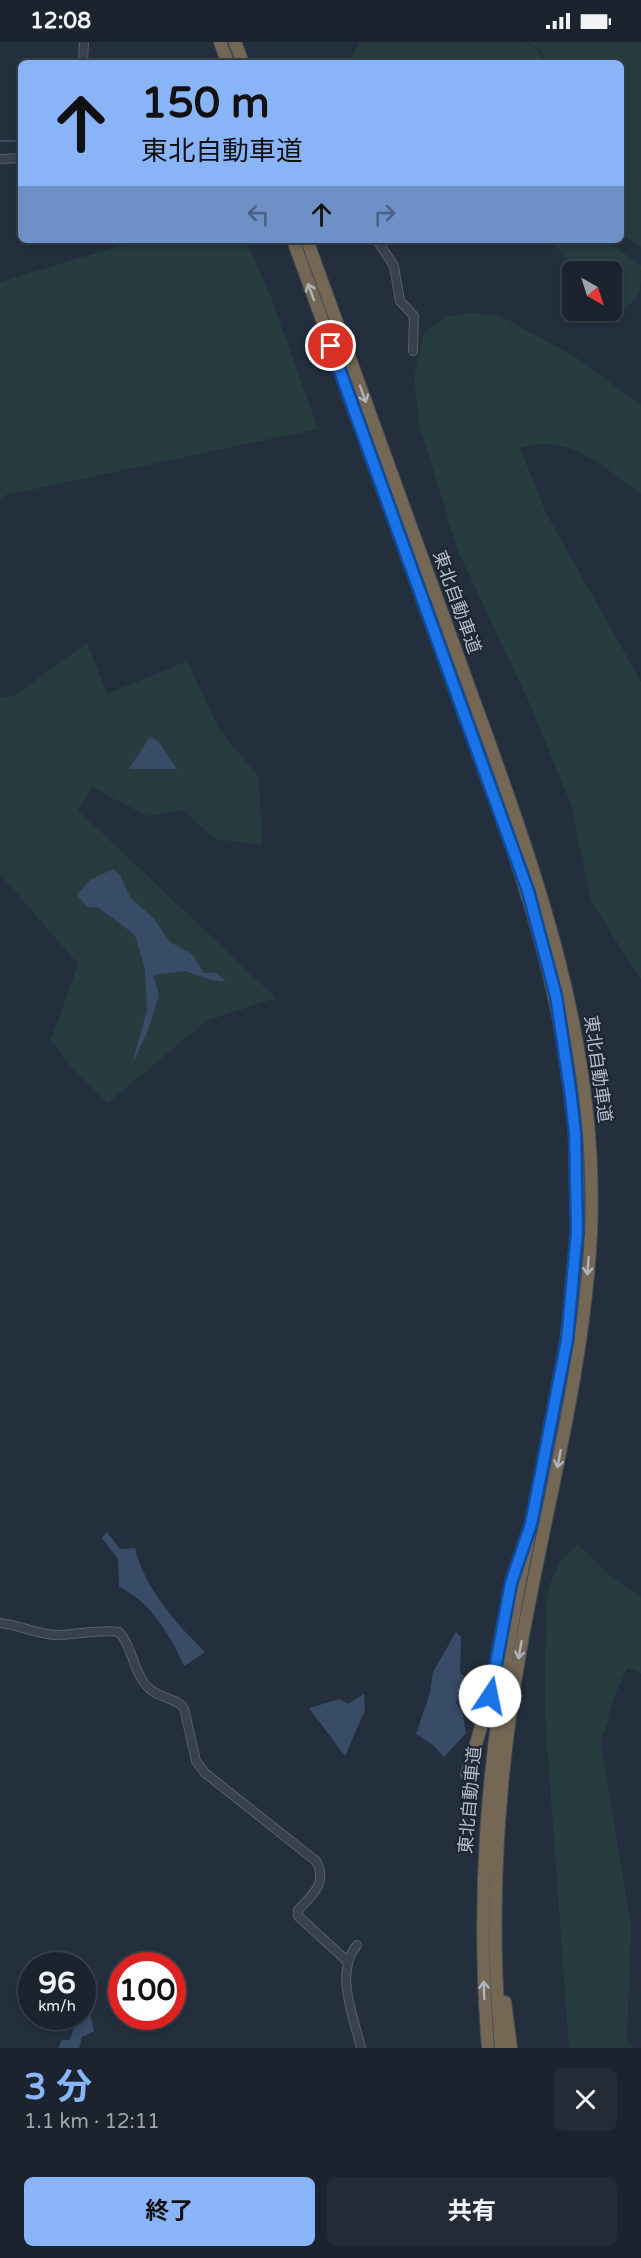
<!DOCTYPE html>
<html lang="ja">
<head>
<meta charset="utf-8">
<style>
	:root { --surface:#1b232e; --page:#242b36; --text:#f1f3f6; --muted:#a0a4aa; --line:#39404a; --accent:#8ab4f8 }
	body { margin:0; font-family:"Varela Round","Noto Sans JP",sans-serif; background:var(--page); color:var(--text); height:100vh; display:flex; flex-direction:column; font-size:22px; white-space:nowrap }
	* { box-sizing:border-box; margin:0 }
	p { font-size:20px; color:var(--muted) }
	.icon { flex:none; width:33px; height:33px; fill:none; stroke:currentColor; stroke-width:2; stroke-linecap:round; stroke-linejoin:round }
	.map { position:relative; height:2006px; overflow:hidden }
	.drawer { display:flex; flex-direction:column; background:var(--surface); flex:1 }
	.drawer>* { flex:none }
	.banner { position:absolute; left:18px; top:18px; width:606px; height:183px; border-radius:9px; box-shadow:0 3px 9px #0003,0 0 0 2px var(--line); background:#8ab4f8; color:#111; overflow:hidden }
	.needle { width:39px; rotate:141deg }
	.tools { position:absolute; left:562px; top:219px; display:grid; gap:12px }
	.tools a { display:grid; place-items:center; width:60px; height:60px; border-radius:9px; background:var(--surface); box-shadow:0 3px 9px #0003,0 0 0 2px var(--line); font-size:30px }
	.speed { position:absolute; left:18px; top:1910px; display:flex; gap:12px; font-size:30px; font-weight:700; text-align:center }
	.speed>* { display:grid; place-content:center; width:78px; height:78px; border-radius:50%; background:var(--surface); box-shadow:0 3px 9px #0003,0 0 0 2px var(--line); line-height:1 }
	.speed small { font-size:15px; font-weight:400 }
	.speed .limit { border:9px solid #d22; background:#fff; color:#111 }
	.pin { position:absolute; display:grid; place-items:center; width:51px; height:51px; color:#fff; margin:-26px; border:3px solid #fff; border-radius:50%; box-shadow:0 2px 6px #0007 }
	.me { position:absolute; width:66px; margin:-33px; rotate:11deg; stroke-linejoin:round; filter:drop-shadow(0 0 4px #0008) }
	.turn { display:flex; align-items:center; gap:21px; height:126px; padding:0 24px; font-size:27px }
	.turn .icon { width:78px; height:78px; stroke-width:2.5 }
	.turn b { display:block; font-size:42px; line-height:51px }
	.lanes { display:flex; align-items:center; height:57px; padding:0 24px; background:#0003; justify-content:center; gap:30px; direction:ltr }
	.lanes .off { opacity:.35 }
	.round { display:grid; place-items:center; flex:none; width:63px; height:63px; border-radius:9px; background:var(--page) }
	.overview { display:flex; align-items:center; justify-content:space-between; height:102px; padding:0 24px }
	h1 { font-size:36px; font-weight:700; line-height:45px; color:var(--accent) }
	.primary-button { display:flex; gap:12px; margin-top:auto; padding:12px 24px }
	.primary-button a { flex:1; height:69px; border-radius:9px; background:var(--accent); color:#111; font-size:24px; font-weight:700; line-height:69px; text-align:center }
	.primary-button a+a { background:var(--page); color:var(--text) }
	.status { display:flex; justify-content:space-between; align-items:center; height:42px; padding:0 30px; background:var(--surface); direction:ltr }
	.status svg { height:16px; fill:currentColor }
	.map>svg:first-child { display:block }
	.green { fill:#263c3f }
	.water { fill:#394c67 }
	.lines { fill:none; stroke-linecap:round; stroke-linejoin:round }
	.stream { stroke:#394c67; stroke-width:2 }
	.minor-casing { stroke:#565f6c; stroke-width:10 }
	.highway-casing { stroke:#434c59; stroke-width:14 }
	.minor { stroke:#38414e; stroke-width:8 }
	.highway { stroke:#746855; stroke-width:12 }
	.oneway { stroke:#aeb4bd }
	.route-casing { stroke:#114b97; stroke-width:15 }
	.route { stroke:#1a73e8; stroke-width:10 }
	.labels { text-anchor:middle; stroke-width:4.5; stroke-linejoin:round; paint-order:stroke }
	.street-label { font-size:18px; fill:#b4bcc9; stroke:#1d2633 }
</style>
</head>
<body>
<div class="status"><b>12:08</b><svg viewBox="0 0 49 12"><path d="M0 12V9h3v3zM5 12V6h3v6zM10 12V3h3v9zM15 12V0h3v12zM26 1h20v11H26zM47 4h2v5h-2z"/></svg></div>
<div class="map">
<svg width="641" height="2006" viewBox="0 0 641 2006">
	<rect width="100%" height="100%" fill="#242f3e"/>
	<path class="green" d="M360,0H524L538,8L545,21H348Z
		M527,0H641V205L621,191V21H548L540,8Z
		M139,198H224L248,203L271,255L318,387L6,453L0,457V240Z
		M550,198H604L641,223C641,251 640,260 614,273L610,269L612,230L578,229Z
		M473,271L500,274L574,314L641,363V452C603,425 570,391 520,406L546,471L641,640V938L591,859L571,762L528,658L458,509L420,385L414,337L423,292L446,274Z
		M87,601L107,652L187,619L219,687L259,735L262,803L215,797L183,768L147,774L92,745L78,768L276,956L206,979L108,1061L72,1026L51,998L78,922L0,832V656L15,653Z
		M578,1502L604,1529L641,1555V1631L627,1626L615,1653L601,1700L631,1885L627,1999L633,2006H569L545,1673L546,1571L548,1547L560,1519Z"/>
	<path class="water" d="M150,695L159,700L177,727H129Z
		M113,827L120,833L130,855L154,877L170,900L192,912L204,931H215L226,939L211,938L186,929L153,933L159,953L147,991L132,1022L147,969L145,927L135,893L98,865H87L77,853L90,838Z
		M107,1490L120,1507L135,1506C144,1546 176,1581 205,1610L184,1624C172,1595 149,1558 119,1545L118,1517L102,1496Z
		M456,1590L461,1595L460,1630L466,1637L456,1661L462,1669L466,1691L444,1715L433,1703L416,1692L430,1651L433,1630Z
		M364,1652L365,1668L345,1714L309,1666L340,1657L348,1662Z
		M86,1955L94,1989L82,1995L79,2006H58L62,1998H70L77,1974H82Z"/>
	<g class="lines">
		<path class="stream" d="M0,99H21
			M449,198L458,201"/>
		<g class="minor-casing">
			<path id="minor" d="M83,21L84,0
				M0,117L21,116
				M377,198L394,224L400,259L414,274L413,309
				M0,1581C19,1583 40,1593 56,1593C78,1593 97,1587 119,1590C134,1606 133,1634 151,1648C161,1656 176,1656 184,1666L196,1719L205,1731L316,1819C328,1840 313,1853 298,1868V1874L347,1919
				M357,1903C334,1931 354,1975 361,2006"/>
		</g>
		<g class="highway-casing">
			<path id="highway" d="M220,0L228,21
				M235,0L243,21
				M293,198C346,345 400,491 453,638C518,818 586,994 577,1190C571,1322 535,1449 513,1578C487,1725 476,1856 488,2006
				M307,198C358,339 409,480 460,620C527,805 600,990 591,1191C584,1331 545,1467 521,1605C497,1738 489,1872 501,2006
				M467,1732L490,1655L501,1600
				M505,1960L511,2006"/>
		</g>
		<use href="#minor" class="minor"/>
		<use href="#highway" class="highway"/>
	</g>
	<defs><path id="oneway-shaft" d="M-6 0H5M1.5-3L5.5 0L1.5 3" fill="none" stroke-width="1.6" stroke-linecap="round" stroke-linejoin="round" transform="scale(1.5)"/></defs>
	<g class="oneway">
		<use href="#oneway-shaft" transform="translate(311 250) rotate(-110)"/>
		<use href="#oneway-shaft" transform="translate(363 352) rotate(70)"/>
		<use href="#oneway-shaft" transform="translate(588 1224) rotate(94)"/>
		<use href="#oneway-shaft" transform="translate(559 1417) rotate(101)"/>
		<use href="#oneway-shaft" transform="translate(520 1608) rotate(100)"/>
		<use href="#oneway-shaft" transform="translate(484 1948) rotate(-92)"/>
	</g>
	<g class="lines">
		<g class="route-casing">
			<path id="route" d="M331,304L528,849L556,954L570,1047L575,1091L577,1190L567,1298L531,1482L511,1541L490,1654"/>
		</g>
		<use href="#route" class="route"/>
	</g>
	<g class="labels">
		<g class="street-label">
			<text transform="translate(457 560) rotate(70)" y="6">東北自動車道</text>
			<text transform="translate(598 1027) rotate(82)" y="6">東北自動車道</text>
			<text transform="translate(470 1758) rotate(-85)" y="6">東北自動車道</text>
		</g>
	</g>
</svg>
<div class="tools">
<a><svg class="needle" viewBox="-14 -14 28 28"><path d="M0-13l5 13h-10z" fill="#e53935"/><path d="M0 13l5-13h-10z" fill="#a0a4aa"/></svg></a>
</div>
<div class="speed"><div>96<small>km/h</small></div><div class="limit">100</div></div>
<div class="pin" style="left:331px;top:304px;background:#d93025"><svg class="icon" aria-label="arrive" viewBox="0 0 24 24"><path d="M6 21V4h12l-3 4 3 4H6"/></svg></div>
<svg class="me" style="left:490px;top:1654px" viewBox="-20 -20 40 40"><circle r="19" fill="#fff"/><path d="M0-13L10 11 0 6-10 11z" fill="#1a73e8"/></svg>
<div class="banner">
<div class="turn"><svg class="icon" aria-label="ahead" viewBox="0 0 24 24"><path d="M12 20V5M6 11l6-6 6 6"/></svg><div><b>150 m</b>東北自動車道</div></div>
<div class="lanes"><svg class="icon off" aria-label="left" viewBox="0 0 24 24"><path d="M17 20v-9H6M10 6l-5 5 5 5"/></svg><svg class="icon" aria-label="ahead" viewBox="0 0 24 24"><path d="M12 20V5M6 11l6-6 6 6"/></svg><svg class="icon off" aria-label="right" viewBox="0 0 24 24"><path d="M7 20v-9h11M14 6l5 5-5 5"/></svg></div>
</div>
</div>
<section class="drawer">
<div class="overview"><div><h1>3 分</h1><p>1.1 km · 12:11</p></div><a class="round"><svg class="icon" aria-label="close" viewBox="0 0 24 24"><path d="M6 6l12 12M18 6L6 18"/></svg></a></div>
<div class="primary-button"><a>終了</a><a>共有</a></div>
</section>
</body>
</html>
